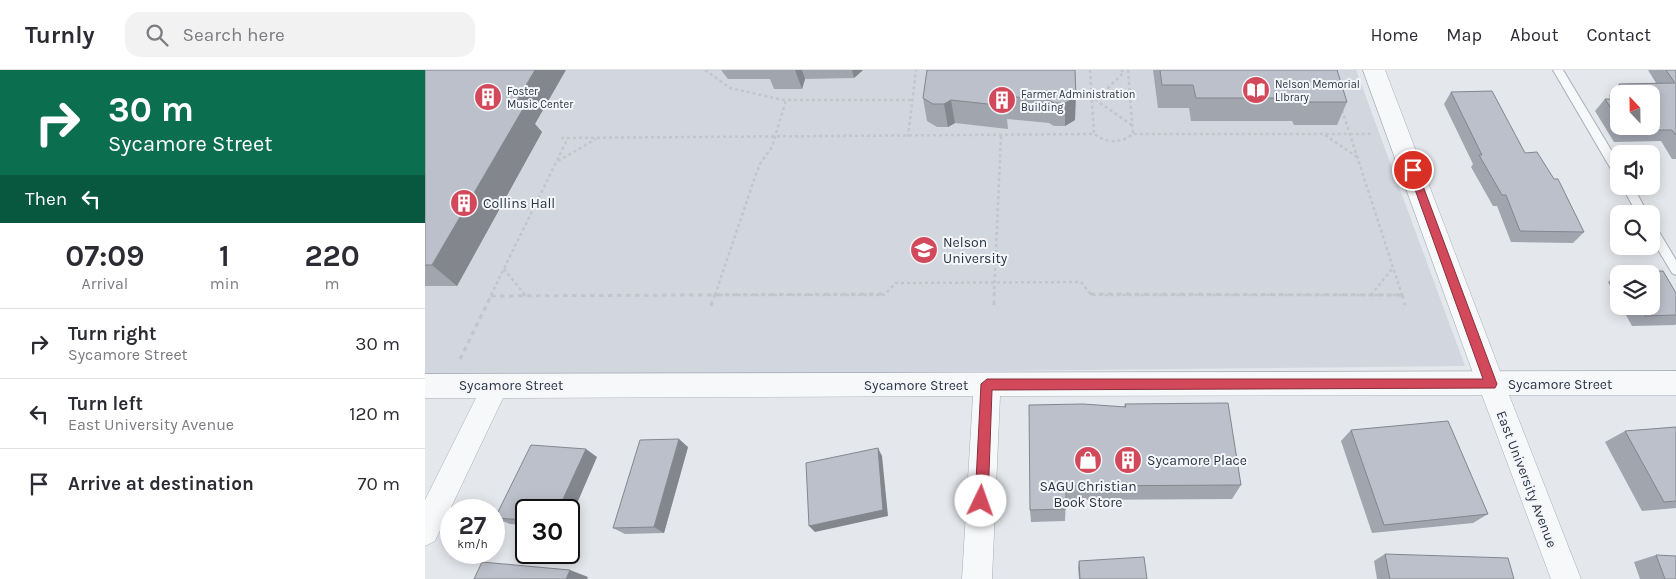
<!DOCTYPE html>
<html lang="en">
<head>
<meta charset="utf-8">
<style>
	:root { --surface:#fff; --page:#f2f2f3; --text:#2b2b33; --muted:#7c7c81; --line:#e1e1e2 }
	body { margin:0; font-family:Karla,sans-serif; background:var(--page); color:var(--text); height:100vh; display:flex; flex-direction:column; font-size:19px; white-space:nowrap }
	* { box-sizing:border-box; margin:0 }
	p { font-size:16px; color:var(--muted) }
	.icon { flex:none; width:28px; height:28px; fill:none; stroke:currentColor; stroke-width:2; stroke-linecap:round; stroke-linejoin:round }
	.map { position:relative; flex:1; overflow:hidden }
	.panel { display:flex; flex-direction:column; background:var(--surface); width:425px }
	.panel>* { flex:none }
	.banner { background:#0b6e4f; color:#fff; overflow:hidden }
	.needle { width:32px; rotate:338deg }
	.controls { position:absolute; left:1185px; top:15px; display:grid; gap:10px }
	.controls a { display:grid; place-items:center; width:50px; height:50px; border-radius:10px; background:var(--surface); box-shadow:0 2px 12px #0003; font-size:25px }
	.speed { position:absolute; left:15px; top:429px; display:flex; gap:10px; font-size:25px; font-weight:700; text-align:center }
	.speed>* { display:grid; place-content:center; width:65px; height:65px; border-radius:50%; background:var(--surface); box-shadow:0 2px 12px #0003; line-height:1 }
	.speed small { font-size:12px; font-weight:400 }
	.speed .limit { border:2px solid #111; border-radius:8px; background:#fff; color:#111 }
	.pin { position:absolute; display:grid; place-items:center; width:42px; height:42px; color:#fff; margin:-21px; border:2px solid #fff; border-radius:50%; box-shadow:0 1px 5px #0007 }
	.me { position:absolute; width:55px; margin:-28px; rotate:3deg; stroke-linejoin:round; filter:drop-shadow(0 0 4px #0008) }
	.turn { display:flex; align-items:center; gap:18px; height:105px; padding:0 25px; font-size:22px }
	.turn .icon { width:65px; height:65px; stroke-width:2.5 }
	.turn b { display:block; font-size:35px; line-height:42px }
	.then { display:flex; align-items:center; height:48px; padding:0 25px; background:#0003; gap:10px; font-size:19px }
	.eta { display:flex; justify-content:space-evenly; align-items:center; height:85px; text-align:center }
	.eta b { font-size:30px; font-weight:700; line-height:35px }
	ul { padding:0; list-style:none }
	li { display:flex; align-items:center; gap:15px; height:70px; padding:0 25px; border-top:1px solid var(--line) }
	li div { flex:1 }
	li b { display:block; font-size:19px }
	li em { font-style:normal }
	header { display:flex; align-items:center; gap:30px; box-sizing:border-box; height:70px; padding:0 25px; background:var(--surface); border-bottom:1px solid var(--line) }
	header strong { font-size:24px }
	nav { display:flex; gap:28px; margin-inline-start:auto; font-size:18px }
	.search { width:350px; height:45px; background:var(--page); display:flex; align-items:center; gap:12px; box-sizing:border-box; padding:0 18px; border-radius:15px; color:var(--muted); font-size:19px }
	main { display:flex; flex:1; min-height:0 }
	.map>svg:first-child { display:block }
	.built { fill:#d2d6de }
	.lines { fill:none; stroke-linecap:round; stroke-linejoin:round }
	.service-casing { stroke:#a9aeb7; stroke-width:2 }
	.minor-casing { stroke:#a9aeb7; stroke-width:1 }
	.tertiary-casing { stroke:#a9aeb7; stroke-width:1 }
	.path-far1 { stroke:#c2c5cb; stroke-width:2.5; stroke-dasharray:3 3; stroke-linecap:butt }
	.path { stroke:#c2c5cb; stroke-width:3; stroke-dasharray:4.5 4.5; stroke-linecap:butt }
	.service { fill:#f7f8fa; fill-rule:evenodd }
	.minor { fill:#f7f8fa; fill-rule:evenodd }
	.tertiary { fill:#f7f8fa; fill-rule:evenodd }
	.wall { fill:#a1a5ae; fill-rule:evenodd }
	.shaded-wall { fill:#83868d }
	.building { fill:#bbc0ca; stroke:#83868d }
	.route { fill:#d1495b; stroke:#882f3b }
	.labels { text-anchor:middle; stroke-width:4; stroke-linejoin:round; paint-order:stroke }
	.far-poi-label { font-size:11px; fill:#2b3445; stroke:#f4f6f9; text-anchor:start }
	.poi-label { font-size:14px; fill:#2b3445; stroke:#f4f6f9; text-anchor:start }
	.street-label { font-size:14px; fill:#2b3445; stroke:#f4f6f9 }
</style>
</head>
<body>
<header>
<strong>Turnly</strong>
<div class="search"><svg class="icon" aria-label="search" viewBox="0 0 24 24"><circle cx="10" cy="10" r="6"/><path d="M15 15l6 6"/></svg>Search here</div>
<nav><a>Home</a><a>Map</a><a>About</a><a>Contact</a></nav>
</header>
<main>
<section class="panel">
<div class="banner">
<div class="turn"><svg class="icon" aria-label="right" viewBox="0 0 24 24"><path d="M7 20v-9h11M14 6l5 5-5 5"/></svg><div><b>30 m</b>Sycamore Street</div></div>
<div class="then">Then<svg class="icon" aria-label="left" viewBox="0 0 24 24"><path d="M17 20v-9H6M10 6l-5 5 5 5"/></svg></div>
</div>
<div class="eta">
<div><b>07:09</b><p>Arrival</p></div>
<div><b>1</b><p>min</p></div>
<div><b>220</b><p>m</p></div>
</div>
<ul>
<li><svg class="icon" aria-label="right" viewBox="0 0 24 24"><path d="M7 20v-9h11M14 6l5 5-5 5"/></svg><div><b>Turn right</b><p>Sycamore Street</p></div><em>30 m</em></li>
<li><svg class="icon" aria-label="left" viewBox="0 0 24 24"><path d="M17 20v-9H6M10 6l-5 5 5 5"/></svg><div><b>Turn left</b><p>East University Avenue</p></div><em>120 m</em></li>
<li><svg class="icon" aria-label="arrive" viewBox="0 0 24 24"><path d="M6 21V4h12l-3 4 3 4H6"/></svg><div><b>Arrive at destination</b></div><em>70 m</em></li>
</ul>
</section>
<div class="map">
<svg width="1251" height="509" viewBox="0 0 1251 509">
	<rect width="100%" height="100%" fill="#e4e7ec"/>
	<path class="built" d="M0,0H931L1040,296L0,307Z"/>
	<g class="lines">
		<g class="service-casing">
			<path id="service" d="M1128,0H1138L1194,93V107L1190,106Z
				M1197,116H1208L1223,144H1212Z
				M1226,154L1230,155L1251,190V205L1247,203L1226,168Z"/>
		</g>
		<g class="minor-casing">
			<path id="minor" d="M1251,301V325H1084L1156,509H1126L1057,325L575,326L567,509H537L548,326L78,328L10,471L0,476V430L51,328H0V304Z"/>
		</g>
		<g class="tertiary-casing">
			<path id="tertiary" d="M938,0H960L1080,314L1076,323L1066,327L1056,323L1052,314Z"/>
		</g>
		<path class="path-far1" d="M280,0L305,18L358,30H488
			M665,0L669,64
			M696,0L699,2L671,30L708,56
			M703,0L708,64
			M917,40L977,225
			M900,65L932,87
			M483,67L491,0
			M136,68L669,64C682,73 695,74 708,64H948
			M133,91L171,69
			M79,199L100,225
			M66,225L143,68
			M289,225H459L471,213L656,212L666,225H976
			M290,225L331,104L336,92L347,77L361,30
			M569,225L576,66
			M946,225L967,199"/>
		<path class="path" d="M99,224L100,226
			M665,224L976,225
			M977,224L980,235
			M66,226L460,224
			M569,235V224
			M286,236L290,224
			M35,289L67,224"/>
		<use href="#service" class="service"/>
		<use href="#minor" class="minor"/>
		<use href="#tertiary" class="tertiary"/>
	</g>
	<path class="wall" d="M0,0L110,54L117,62L32,216H0Z
		M296,0H438L429,8L380,9L377,19H349L345,9H303Z
		M650,0V50L640,56H629L624,53L582,49L583,59L530,53L523,57H512L502,51L498,28Z
		M728,0H912L922,32L912,55H869L867,51H766L764,38H733Z
		M1223,0H1251V89H1247L1236,71L1189,72L1170,41L1180,29H1187L1184,26L1194,14L1231,13ZM1194,24H1226V56H1194Z
		M1026,22L1159,162L1148,173L1086,172L1072,136H1068L1046,97L1048,94L1019,34Z
		M1238,201L1251,223V254L1250,255L1207,256L1196,236H1226V204H1194V232L1183,212L1195,202Z
		M700,334L816,415L807,429L641,430L640,451L606,452L605,440L699,337Z
		M1251,357V438L1217,441L1180,372L1200,361Z
		M926,360L1063,444L1048,453L947,463L916,371Z
		M263,377L239,463L200,464L188,458Z
		M172,387L101,440V455L85,454L70,448Z
		M960,484L1089,509H952L949,491Z
		M1231,485L1251,509H1215L1209,492Z
		M654,491L722,509H654L653,498Z"/>
	<path class="shaded-wall" d="M110,0H141L110,54L117,62L32,216L7,195L87,39Z
		M370,0H377L380,9L377,19Z
		M427,0H438L429,8Z
		M651,27L650,50L640,56V33Z
		M526,30L530,53L523,57L519,34Z
		M254,369L263,377L239,463L229,457Z
		M453,378L457,386L463,446L390,462L384,456Z
		M161,379L172,387L144,452V440H133Z
		M145,500L163,507L162,509H141Z"/>
	<path class="building" d="M0,0H110L87,39H98L7,195H0Z
		M502,0H650L651,27L640,33H629L624,30L580,26L581,36L526,30L519,34H508L498,28Z
		M735,0H912L922,32H878L876,28H771L768,15H737Z
		M1241,0H1251V65L1247,60H1200L1197,56H1226V24H1203L1194,14L1250,13Z
		M1067,21L1100,83L1112,82L1129,109H1133L1159,162L1095,161L1081,125H1077L1054,85H1057L1026,22Z
		M1180,29H1194V51Z
		M1238,201L1251,223V245L1220,246L1215,236H1226V204H1197L1195,202Z
		M803,333L816,415L641,416V439L605,440L604,335L658,334L701,337L700,334Z
		M1023,351L1063,444L959,455L926,360Z
		M1251,357V431L1239,432L1200,361Z
		M254,369L229,457L188,458L215,370Z
		M106,375L161,379L133,440H101V450L70,448Z
		M453,378L458,440L384,456L381,393Z
		M960,484L1083,488L1089,509H965Z
		M1231,485L1251,486V509H1240Z
		M719,487L722,509H655L654,491Z
		M57,492L145,500L141,509H49Z"/>
	<path class="route" d="M988,96L992,100L1072,314L1070,318L567,320L563,431L561,436L556,438L551,436L550,431L556,314L562,309H1058L983,100Z"/>
	<defs>
		<g id="library-disc" transform="scale(1.4375)"><circle r="9.5" fill="#d1495b" stroke="#f4f6f9"/><path d="M-6-4Q-3-5.5-.7-3.5V5Q-3 3-6 4ZM6-4Q3-5.5 .7-3.5V5Q3 3 6 4Z" fill="#fff"/></g>
		<g id="building-disc" transform="scale(1.4375)"><circle r="9.5" fill="#d1495b" stroke="#f4f6f9"/><path d="M-4-6H4V6H1V3H-1V6H-4ZM-2.5-4.3h1.7v1.8h-1.7ZM.8-4.3h1.7v1.8H.8ZM-2.5-1h1.7V.8h-1.7ZM.8-1h1.7V.8H.8Z" fill="#fff"/></g>
		<g id="university-disc" transform="scale(1.4375)"><circle r="9.5" fill="#d1495b" stroke="#f4f6f9"/><path d="M0-5L7-2L0 1L-7-2ZM-4 1L0 2.5L4 1V4Q0 6-4 4Z" fill="#fff"/></g>
		<g id="shop-disc" transform="scale(1.4375)"><circle r="9.5" fill="#d1495b" stroke="#f4f6f9"/><path d="M-5-2.5h2.3a2.7 3.5 0 0 1 5.4 0H5L5.5 6h-11ZM-1.5-2.5h3a1.5 2.3 0 0 0-3 0Z" fill="#fff"/></g>
	</defs>
	<g fill-rule="evenodd">
		<use href="#library-disc" x="831" y="20"/>
		<use href="#building-disc" x="63" y="27"/>
		<use href="#building-disc" x="577" y="30"/>
		<use href="#building-disc" x="39" y="133"/>
		<use href="#university-disc" x="499" y="180"/>
		<use href="#shop-disc" x="663" y="390"/>
		<use href="#building-disc" x="703" y="390"/>
	</g>
	<g class="labels">
		<g class="far-poi-label">
			<text x="850" y="18">Nelson Memorial<tspan x="850" dy="13">LIbrary</tspan></text>
			<text x="82" y="25">Foster<tspan x="82" dy="13">Music Center</tspan></text>
			<text x="596" y="28">Farmer Administration<tspan x="596" dy="13">Building</tspan></text>
		</g>
		<g class="poi-label">
			<text x="58" y="138">Collins Hall</text>
			<text x="518" y="177">Nelson<tspan x="518" dy="16">University</tspan></text>
			<text x="722" y="395">Sycamore Place</text>
			<text x="663" y="421" text-anchor="middle">SAGU Christian<tspan x="663" dy="16">Book Store</tspan></text>
		</g>
		<g class="street-label">
			<text x="1135" y="319">Sycamore Street</text>
			<text x="86" y="320">Sycamore Street</text>
			<text x="491" y="320">Sycamore Street</text>
			<text transform="translate(1102 409) rotate(69)" y="5">East University Avenue</text>
		</g>
	</g>
</svg>
<div class="controls">
<a><svg class="needle" viewBox="-14 -14 28 28"><path d="M0-13l5 13h-10z" fill="#e53935"/><path d="M0 13l5-13h-10z" fill="#7c7c81"/></svg></a>
<a><svg class="icon" aria-label="sound" viewBox="0 0 24 24"><path d="M4 9h4l5-4v14l-5-4H4zM17 9q2 3 0 6"/></svg></a>
<a><svg class="icon" aria-label="search" viewBox="0 0 24 24"><circle cx="10" cy="10" r="6"/><path d="M15 15l6 6"/></svg></a>
<a><svg class="icon" aria-label="layers" viewBox="0 0 24 24"><path d="M12 4l9 5-9 5-9-5zM3 14l9 5 9-5"/></svg></a>
</div>
<div class="speed"><div>27<small>km/h</small></div><div class="limit">30</div></div>
<div class="pin" style="left:988px;top:100px;background:#d93025"><svg class="icon" aria-label="arrive" viewBox="0 0 24 24"><path d="M6 21V4h12l-3 4 3 4H6"/></svg></div>
<svg class="me" style="left:556px;top:431px" viewBox="-20 -20 40 40"><circle r="19" fill="#fff"/><path d="M0-13L10 11 0 6-10 11z" fill="#d1495b"/></svg>
</div>
</main>
</body>
</html>
